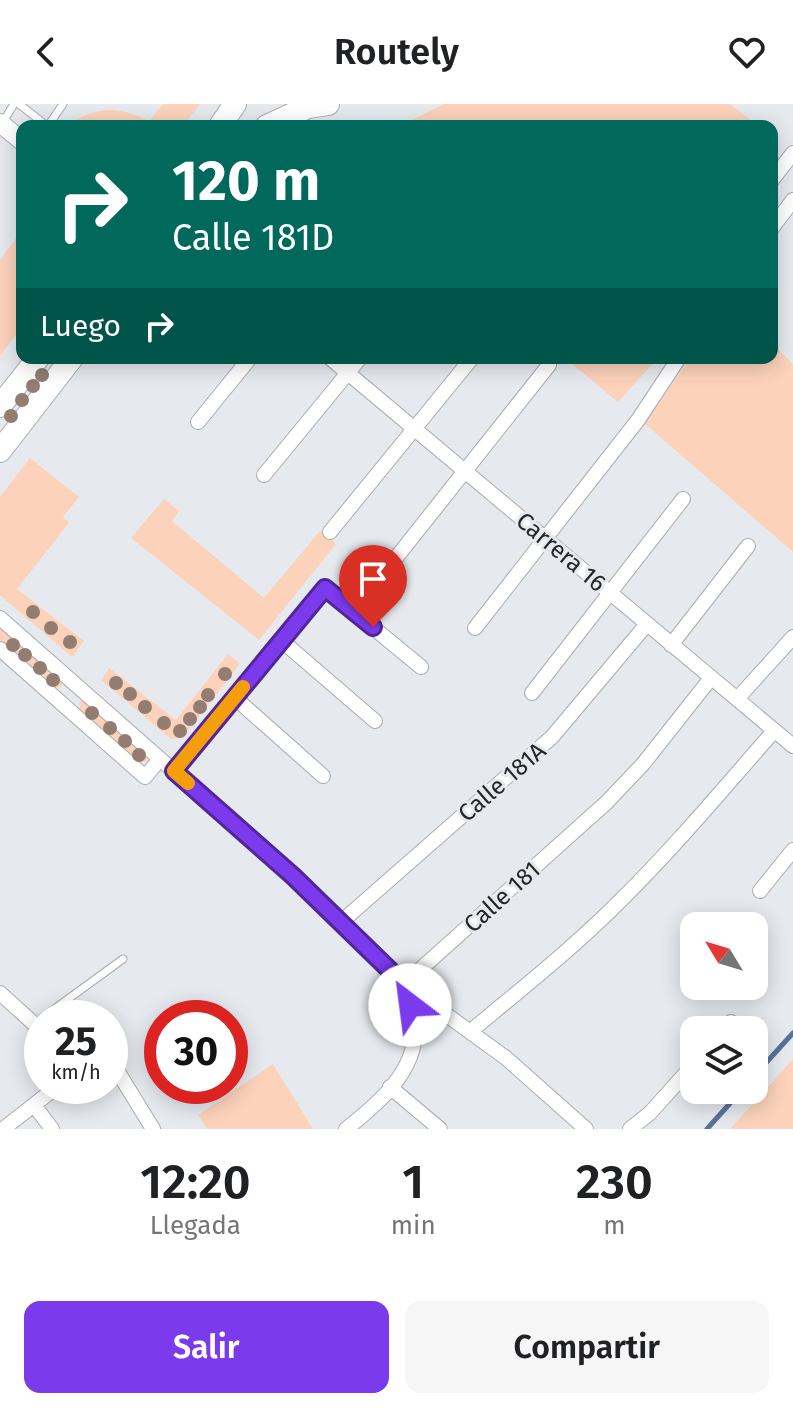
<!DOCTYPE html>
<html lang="es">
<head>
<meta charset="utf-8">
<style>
	:root { --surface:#fff; --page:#f6f6f6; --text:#202124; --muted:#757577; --accent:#7c3aed }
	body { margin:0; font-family:"Fira Sans",sans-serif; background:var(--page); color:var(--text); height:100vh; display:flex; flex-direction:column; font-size:30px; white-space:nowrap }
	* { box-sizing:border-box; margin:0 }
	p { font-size:26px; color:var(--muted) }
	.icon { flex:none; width:44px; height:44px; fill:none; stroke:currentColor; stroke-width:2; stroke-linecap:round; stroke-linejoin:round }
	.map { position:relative; height:1025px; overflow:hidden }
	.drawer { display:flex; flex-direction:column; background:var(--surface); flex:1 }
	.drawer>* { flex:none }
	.guide { position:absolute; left:16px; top:16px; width:762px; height:244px; border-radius:16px; box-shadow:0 4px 20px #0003; background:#00695c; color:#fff; overflow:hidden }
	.needle { width:52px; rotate:308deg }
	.controls { position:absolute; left:680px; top:808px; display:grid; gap:16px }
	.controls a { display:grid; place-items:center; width:88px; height:88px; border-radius:16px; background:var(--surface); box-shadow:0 4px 20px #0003; font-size:40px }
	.speed { position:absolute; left:24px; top:896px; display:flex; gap:16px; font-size:40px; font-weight:700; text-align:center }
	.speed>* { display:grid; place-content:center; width:104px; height:104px; border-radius:50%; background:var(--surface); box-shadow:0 4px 20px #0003; line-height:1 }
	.speed small { font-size:20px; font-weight:400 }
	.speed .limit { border:12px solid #d22; background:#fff; color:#111 }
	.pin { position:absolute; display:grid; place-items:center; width:68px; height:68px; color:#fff; margin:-82px -34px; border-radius:50% 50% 50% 0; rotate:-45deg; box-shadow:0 0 8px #0007 }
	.pin .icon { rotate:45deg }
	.me { position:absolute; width:88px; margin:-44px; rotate:330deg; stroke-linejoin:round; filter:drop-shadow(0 0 6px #0008) }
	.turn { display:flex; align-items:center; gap:28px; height:168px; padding:0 24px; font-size:36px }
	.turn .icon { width:104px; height:104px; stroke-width:2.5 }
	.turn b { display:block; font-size:56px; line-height:68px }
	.then { display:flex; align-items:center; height:76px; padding:0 24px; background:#0003; gap:16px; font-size:30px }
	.eta { display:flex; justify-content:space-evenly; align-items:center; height:136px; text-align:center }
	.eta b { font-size:48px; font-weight:600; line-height:56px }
	.action { display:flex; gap:16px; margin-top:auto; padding:16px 24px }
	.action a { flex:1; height:92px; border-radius:16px; background:var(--accent); color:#fff; font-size:32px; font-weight:600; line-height:92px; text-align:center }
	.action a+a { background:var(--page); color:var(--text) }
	header { display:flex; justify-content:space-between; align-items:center; height:104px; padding:0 24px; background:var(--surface); font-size:36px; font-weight:600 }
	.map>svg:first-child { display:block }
	.green { fill:#fcd2bb }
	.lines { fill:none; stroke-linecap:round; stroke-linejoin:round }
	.stream { stroke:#567398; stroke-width:5 }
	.service-casing { stroke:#a8abb0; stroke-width:9 }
	.minor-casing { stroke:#a8abb0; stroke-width:16 }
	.tertiary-casing { stroke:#a8abb0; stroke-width:20 }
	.primary-casing { stroke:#a8abb0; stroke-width:24 }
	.service { stroke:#fff; stroke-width:7 }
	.minor { stroke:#fff; stroke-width:14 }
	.tertiary { stroke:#fff; stroke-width:18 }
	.primary { stroke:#fff; stroke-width:22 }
	.tree { fill:#927d70 }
	.route-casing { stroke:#51269a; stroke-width:20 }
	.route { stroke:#7c3aed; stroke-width:14 }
	.slow { stroke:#f59e0b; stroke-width:14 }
	.labels { text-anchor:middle; stroke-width:6; stroke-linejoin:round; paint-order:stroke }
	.street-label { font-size:24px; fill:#252628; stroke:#e6eaef }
</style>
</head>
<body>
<header><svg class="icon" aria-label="back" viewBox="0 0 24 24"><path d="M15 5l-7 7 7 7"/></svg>Routely<svg class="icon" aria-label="heart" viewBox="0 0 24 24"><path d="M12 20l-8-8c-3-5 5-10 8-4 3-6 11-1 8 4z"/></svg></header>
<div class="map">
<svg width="793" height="1025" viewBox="0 0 793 1025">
	<rect width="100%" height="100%" fill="#e6eaef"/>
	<path class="green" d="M163,0H200L183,22H67C93,2 120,2 149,17Z
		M444,0H730L758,22H399Z
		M22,126V223L0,252V156Z
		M772,239L793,260V448L644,319L691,254H772Z
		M565,254H658L618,298Z
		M30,354L79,393L63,413L69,419L17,485L84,537L72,553L0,491V393Z
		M164,395L179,407L172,417L264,494L320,427L336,440L259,536L131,434Z
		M0,522L63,578L61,583L55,584L0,536Z
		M228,550L240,560L182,634L171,635L101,576L109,564L176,616Z
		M84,597L147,651V657L141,659L80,605L79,598Z
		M793,955V1025H730Z
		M273,960L313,1025H207L198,1011Z"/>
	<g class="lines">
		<path class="stream" d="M754,972L793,929
			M707,1025L742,986"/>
		<g class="service-casing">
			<path id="service" d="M19,0L47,22
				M3,18L14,0
				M48,22L63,0
				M42,914L123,855"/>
		</g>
		<g class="minor-casing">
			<path id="minor" d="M772,76L793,49
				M772,124L793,96
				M330,254L793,642
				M198,318L250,254
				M264,371L360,254
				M330,428L472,254
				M384,469L549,261
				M0,514L293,772L404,880L506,954L586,1025
				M475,524L638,316L679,254
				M281,536L375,617
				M671,541L748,442
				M0,545L145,673L160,655
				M532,589L683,395
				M234,593L323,672
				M737,595L793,533
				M174,667L325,484L421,563
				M760,787L793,746
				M340,819L552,633L647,520
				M404,880L607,698L643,660L711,574
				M0,889L42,927
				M724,926L731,918
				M471,927C521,885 572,845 618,799C673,745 723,685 774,627
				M110,955L153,1025
				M390,983L440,1025
				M34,1001L52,1025
				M3,1025L58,982
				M346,1025C378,1000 417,967 415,923C415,909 408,894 404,880
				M630,1025L650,1009L694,960"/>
		</g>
		<g class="tertiary-casing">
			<path id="tertiary" d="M0,19L22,37"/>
		</g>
		<g class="primary-casing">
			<path id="primary" d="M220,22L235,0
				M267,22L308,3L328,0
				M0,302L38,254
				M0,347L72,254"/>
		</g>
		<use href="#service" class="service"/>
		<use href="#minor" class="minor"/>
		<use href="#tertiary" class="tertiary"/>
		<use href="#primary" class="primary"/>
	</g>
	<g class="tree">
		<circle cx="42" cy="271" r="7"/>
		<circle cx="33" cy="282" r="7"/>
		<circle cx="22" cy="296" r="7"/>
		<circle cx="11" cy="312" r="7"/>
		<circle cx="33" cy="508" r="7"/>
		<circle cx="51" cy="524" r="7"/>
		<circle cx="70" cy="538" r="7"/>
		<circle cx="13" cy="541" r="7"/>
		<circle cx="25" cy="551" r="7"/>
		<circle cx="40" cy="564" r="7"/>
		<circle cx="225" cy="570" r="7"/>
		<circle cx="53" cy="576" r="7"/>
		<circle cx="116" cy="579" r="7"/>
		<circle cx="130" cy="590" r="7"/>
		<circle cx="208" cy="591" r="7"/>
		<circle cx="145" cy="603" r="7"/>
		<circle cx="200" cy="603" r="7"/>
		<circle cx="92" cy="609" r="7"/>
		<circle cx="190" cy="615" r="7"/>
		<circle cx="164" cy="619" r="7"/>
		<circle cx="110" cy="624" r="7"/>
		<circle cx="180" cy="627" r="7"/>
		<circle cx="125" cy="637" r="7"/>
		<circle cx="139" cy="651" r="7"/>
	</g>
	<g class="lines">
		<g class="route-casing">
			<path id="route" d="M373,523L325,484L174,667L293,772L404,880L410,901"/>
		</g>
		<use href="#route" class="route"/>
		<path class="slow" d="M188,679L174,667L243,583"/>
	</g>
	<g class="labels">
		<g class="street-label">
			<text transform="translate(561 448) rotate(40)" y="8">Carrera 16</text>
			<text transform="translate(502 678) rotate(-41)" y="8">Calle 181A</text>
			<text transform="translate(502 793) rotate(-42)" y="8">Calle 181</text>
		</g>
	</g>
</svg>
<div class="controls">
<a><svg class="needle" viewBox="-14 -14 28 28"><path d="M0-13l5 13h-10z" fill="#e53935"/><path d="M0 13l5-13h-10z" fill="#757577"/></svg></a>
<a><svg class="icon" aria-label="layers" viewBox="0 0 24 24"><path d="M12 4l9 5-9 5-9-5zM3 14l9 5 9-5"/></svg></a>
</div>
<div class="speed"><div>25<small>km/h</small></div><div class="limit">30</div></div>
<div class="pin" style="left:373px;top:523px;background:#d93025"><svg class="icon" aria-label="arrive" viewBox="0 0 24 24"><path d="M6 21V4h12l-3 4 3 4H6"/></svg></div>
<svg class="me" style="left:410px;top:901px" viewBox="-20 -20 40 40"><circle r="19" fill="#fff"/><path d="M0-13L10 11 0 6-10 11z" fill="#7c3aed"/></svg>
<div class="guide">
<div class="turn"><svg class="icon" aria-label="right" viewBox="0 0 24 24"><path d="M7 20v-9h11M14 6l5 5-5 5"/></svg><div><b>120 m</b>Calle 181D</div></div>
<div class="then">Luego<svg class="icon" aria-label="right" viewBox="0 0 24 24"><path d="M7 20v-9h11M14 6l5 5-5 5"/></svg></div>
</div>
</div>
<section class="drawer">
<div class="eta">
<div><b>12:20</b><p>Llegada</p></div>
<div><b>1</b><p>min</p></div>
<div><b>230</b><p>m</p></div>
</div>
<div class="action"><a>Salir</a><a>Compartir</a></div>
</section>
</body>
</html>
